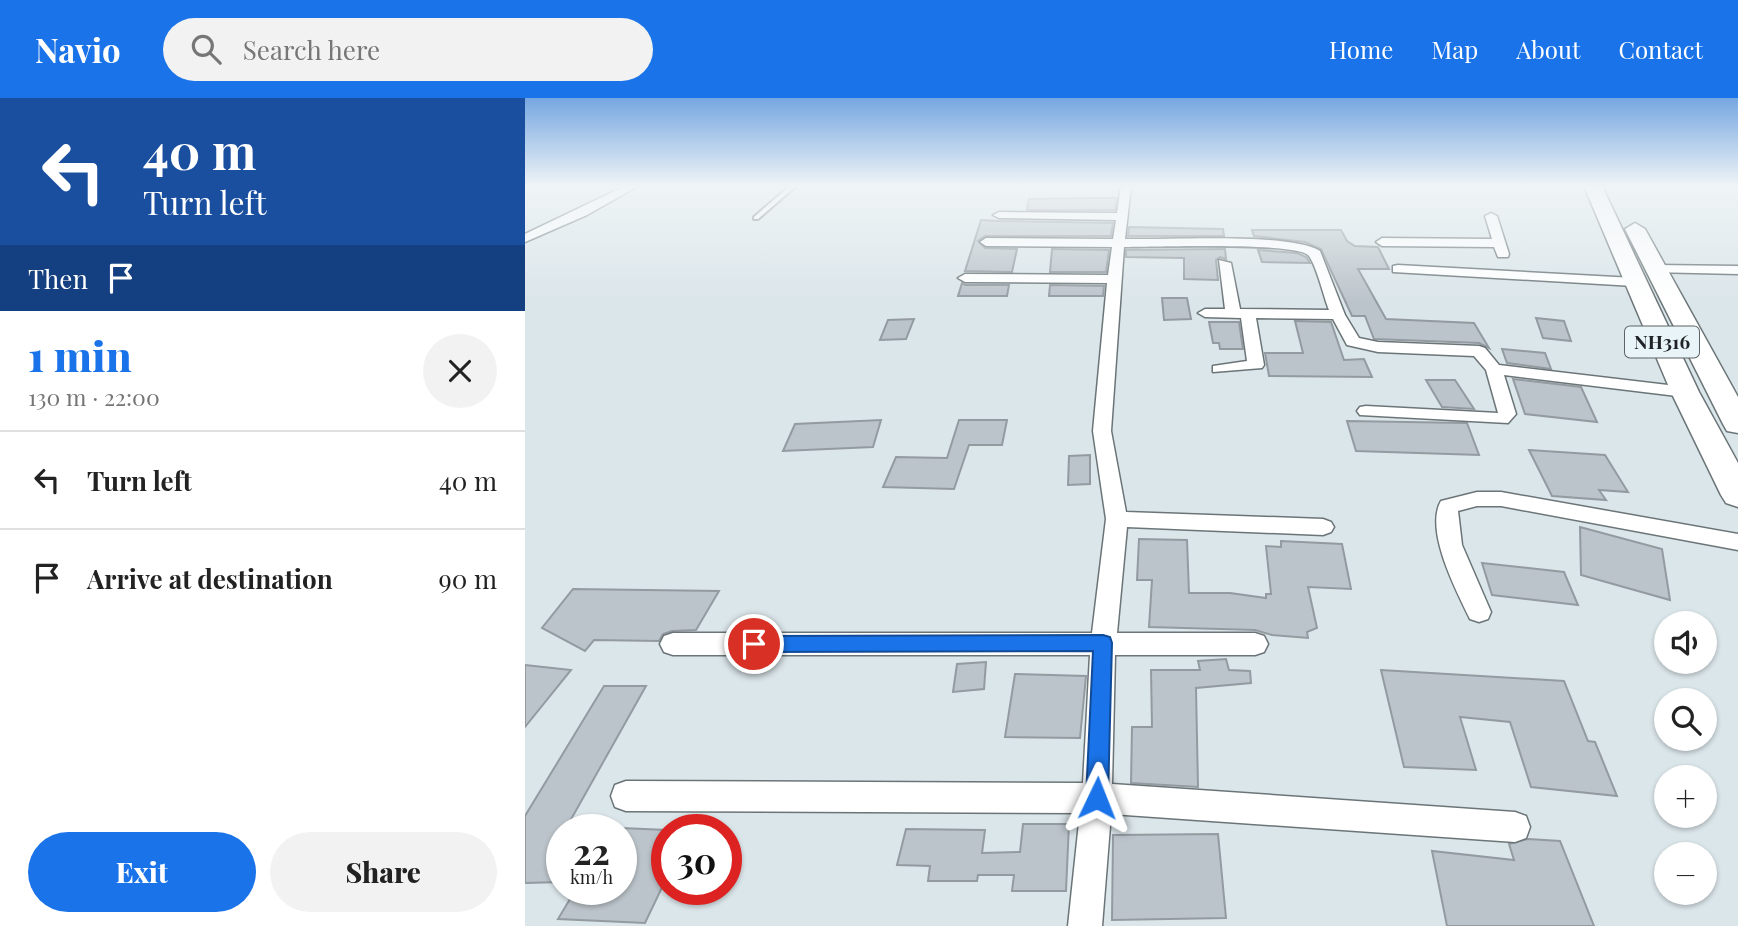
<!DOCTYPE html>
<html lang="en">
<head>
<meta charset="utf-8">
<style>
	:root { --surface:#fff; --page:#f2f2f2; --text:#222; --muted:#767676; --line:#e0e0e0; --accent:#1a73e8 }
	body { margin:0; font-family:"Playfair Display",serif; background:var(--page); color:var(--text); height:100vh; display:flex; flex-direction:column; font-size:26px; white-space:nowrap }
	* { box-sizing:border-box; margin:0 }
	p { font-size:23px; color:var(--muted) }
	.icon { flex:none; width:38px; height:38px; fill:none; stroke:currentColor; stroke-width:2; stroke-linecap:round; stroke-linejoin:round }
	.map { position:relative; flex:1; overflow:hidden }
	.panel { display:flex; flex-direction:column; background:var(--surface); width:525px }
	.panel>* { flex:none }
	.guide { background:#1a4fa0; color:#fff; overflow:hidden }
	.fabs { position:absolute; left:1129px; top:513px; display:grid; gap:14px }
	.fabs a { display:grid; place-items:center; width:63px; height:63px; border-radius:50%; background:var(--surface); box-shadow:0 2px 5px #0004; font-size:35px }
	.speed { position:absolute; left:21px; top:716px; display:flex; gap:14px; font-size:35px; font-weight:700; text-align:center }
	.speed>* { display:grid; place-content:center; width:91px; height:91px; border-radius:50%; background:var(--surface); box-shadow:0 2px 5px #0004; line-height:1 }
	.speed small { font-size:18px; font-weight:400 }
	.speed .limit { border:10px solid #d22; background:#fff; color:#111 }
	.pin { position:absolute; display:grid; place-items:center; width:60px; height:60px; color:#fff; margin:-30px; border:4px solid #fff; border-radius:50%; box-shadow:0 2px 7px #0007 }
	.me { position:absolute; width:77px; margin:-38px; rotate:2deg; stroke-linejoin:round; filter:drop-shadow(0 0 5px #0008) }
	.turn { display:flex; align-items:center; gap:24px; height:147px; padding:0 28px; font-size:32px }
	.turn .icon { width:91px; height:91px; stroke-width:2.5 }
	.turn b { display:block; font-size:49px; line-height:60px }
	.then { display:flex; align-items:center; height:66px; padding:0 28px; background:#0003; gap:14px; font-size:26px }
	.round { display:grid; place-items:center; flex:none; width:74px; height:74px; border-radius:37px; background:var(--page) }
	.summary { display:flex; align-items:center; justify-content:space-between; height:119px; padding:0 28px }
	h1 { font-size:42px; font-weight:800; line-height:52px; color:var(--accent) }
	.button { display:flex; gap:14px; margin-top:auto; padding:14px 28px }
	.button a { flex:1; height:80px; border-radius:42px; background:var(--accent); color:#fff; font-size:28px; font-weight:800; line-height:80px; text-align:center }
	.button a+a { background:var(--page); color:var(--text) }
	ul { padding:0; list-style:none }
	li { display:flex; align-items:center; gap:21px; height:98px; padding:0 28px; border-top:2px solid var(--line) }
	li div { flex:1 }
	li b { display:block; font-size:26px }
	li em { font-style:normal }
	header { display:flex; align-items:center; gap:42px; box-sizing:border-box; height:98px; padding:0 35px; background:var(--accent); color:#fff }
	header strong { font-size:33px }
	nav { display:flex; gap:38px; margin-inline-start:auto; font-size:24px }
	.search { width:490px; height:63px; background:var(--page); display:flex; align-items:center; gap:18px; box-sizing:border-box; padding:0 24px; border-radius:38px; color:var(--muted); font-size:26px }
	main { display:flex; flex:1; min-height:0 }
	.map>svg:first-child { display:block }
	.building { fill:#bbc4ca; stroke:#939ba1; stroke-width:2 }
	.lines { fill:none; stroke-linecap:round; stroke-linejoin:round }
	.service-casing { stroke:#6b7578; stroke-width:4 }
	.minor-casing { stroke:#6b7578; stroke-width:3 }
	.trunk-casing { stroke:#6b7578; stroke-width:3 }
	.service { fill:#fff; fill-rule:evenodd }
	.minor { fill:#fff; fill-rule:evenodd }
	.trunk { fill:#fff; fill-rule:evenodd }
	.route { fill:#1a73e8; stroke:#114b97; stroke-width:2 }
	.labels { text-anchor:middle; stroke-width:5; stroke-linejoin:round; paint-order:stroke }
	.shield { fill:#e8f4f8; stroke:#5c6265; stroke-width:2 }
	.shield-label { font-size:19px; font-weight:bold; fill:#202426 }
</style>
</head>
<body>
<header>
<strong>Navio</strong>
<div class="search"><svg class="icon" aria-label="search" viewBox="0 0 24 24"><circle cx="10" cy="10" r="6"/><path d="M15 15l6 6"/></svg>Search here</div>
<nav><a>Home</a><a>Map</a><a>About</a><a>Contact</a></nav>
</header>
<main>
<section class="panel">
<div class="guide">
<div class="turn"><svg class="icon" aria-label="left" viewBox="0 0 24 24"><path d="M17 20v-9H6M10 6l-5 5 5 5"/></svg><div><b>40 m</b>Turn left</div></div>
<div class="then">Then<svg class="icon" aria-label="arrive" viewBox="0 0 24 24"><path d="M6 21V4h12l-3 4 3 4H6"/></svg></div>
</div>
<div class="summary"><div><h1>1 min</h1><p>130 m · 22:00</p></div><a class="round"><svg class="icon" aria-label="close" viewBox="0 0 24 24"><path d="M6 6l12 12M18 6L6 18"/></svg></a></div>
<ul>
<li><svg class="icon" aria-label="left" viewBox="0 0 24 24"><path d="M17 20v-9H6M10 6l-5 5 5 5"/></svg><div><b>Turn left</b></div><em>40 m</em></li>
<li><svg class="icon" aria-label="arrive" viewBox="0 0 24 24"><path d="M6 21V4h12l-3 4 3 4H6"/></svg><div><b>Arrive at destination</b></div><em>90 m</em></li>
</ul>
<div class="button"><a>Exit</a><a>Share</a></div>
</section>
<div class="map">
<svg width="1213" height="828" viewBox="0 0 1213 828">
	<rect width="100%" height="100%" fill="#dbe6ea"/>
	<path class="building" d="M564,100H592L590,112H502L504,101Z
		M456,122L474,123L588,125L586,138H460L453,143L460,150L492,151L487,174L440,173Z
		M604,129L698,131L699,138H603Z
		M727,132H816L822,143L830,148L853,149L864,171H833L861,221L949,225L964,250L954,245L849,241L840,218H827L796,151L780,144L729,138Z
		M527,151L584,152L581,174H525Z
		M700,151L701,161L695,159L691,162L693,182L659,181V160L601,159V152Z
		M733,152L772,155L781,159L785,165L737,164Z
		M437,185L440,187H484L482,198H433Z
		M525,187L579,188L578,198H524Z
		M637,200H662L666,221L639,222Z
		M1011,220L1039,223L1046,243L1018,240Z
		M389,221L381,241L355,242L363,222Z
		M770,223L806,224L819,262L839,261L847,279L744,278L740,255H778Z
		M684,224H714L718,251H695L694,245H688Z
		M977,251L1020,255L1026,271L982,265Z
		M988,281L1056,289L1072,324L1000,316Z
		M901,282H930L949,311L917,309Z
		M356,322L348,349L258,353L270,326Z
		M434,322H482L477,347H444L429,391L358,389L371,359L422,360Z
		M822,323L942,325L954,357L831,353Z
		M1004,352L1080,357L1103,394L1074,392L1081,402L1027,398Z
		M565,357V386L543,387L544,358Z
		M1055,429L1137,451L1145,502L1056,477Z
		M614,441L662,442L664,495H705L741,500V496H746L741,448L756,449V443L817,446L826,491L783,489L792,530L782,534L783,540L747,537L730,532L624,529L627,482H612Z
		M957,465L1039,474L1053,507L967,497Z
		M48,491L194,493L171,532L147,533L138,536L134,543L69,542L60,553L17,530Z
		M701,561L704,572L725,573L726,585L671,590L673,689L606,685L607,629H627L626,572H675L673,563Z
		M461,564L459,591L428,594L432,566Z
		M0,567L46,572L0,629Z
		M856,572L1039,583L1063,643L1070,644L1092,698L1006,689L985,624L935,619L951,672L879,669Z
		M490,576L561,578L555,640L480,639Z
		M79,588H121L40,732H37V784L0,785V718Z
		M498,726H544L541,793H487L489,777H453L452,783H403L405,768L372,767L381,731L460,732L457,755L495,754Z
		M96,730L142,732V779L120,825L33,821L51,791H96Z
		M693,736L701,820L587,822L588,737Z
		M1003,741L1035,743L1069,828H922L907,753L989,762L984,746Z"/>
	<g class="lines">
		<g class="service-casing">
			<path id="service" d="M265,88H271L233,121H229V119Z"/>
		</g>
		<g class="minor-casing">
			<path id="minor" d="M100,88H113L62,117L0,144V136Z
				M596,88H606L600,141C642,142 764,134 795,153L820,217L834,240L853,244L954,248L960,250L974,267L1160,289L1169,294L1160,299L979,277L991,316L983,325L835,317L832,313L835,309L841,308L973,315L961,272L949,258L853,254L822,247L808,221L731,220L739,267L737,270L688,274V268L722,263L716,220L680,219L673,215L680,211H700L694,162L706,165L715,211L804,212C799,200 791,165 783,157C770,144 626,149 599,149L586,333L601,414L798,421L806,424L809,429L806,434L798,437L602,429L592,535H730L739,538L743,546L739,554L730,557H590L587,686L990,714L1001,718L1005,729L1001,740L990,744L586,716L577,828H543L555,715L101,713L90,709L86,698L90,687L101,683L558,685L565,557H148L139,554L135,546L139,538L148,535H567L581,421L568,333L582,185L440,184L433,180L440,176L583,177L587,149L461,148L455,144L461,140L588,141L591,122L474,120L468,117L474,114L592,115Z
				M966,115L972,118L984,156L983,159H973L969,149L857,148L851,144L857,140L967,141L960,118Z
				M873,167L1109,180L1116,184L1109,188L868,174V168Z
				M1130,167L1213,168V176L1125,174V168Z
				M952,394H976L1213,436V452L976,408H952L933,413L937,447L966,514L963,521L954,524L945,521C932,494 899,432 916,403Z"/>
		</g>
		<g class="trunk-casing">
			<path id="trunk" d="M1059,88H1077L1174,294L1213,365V409L1201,405L1196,397L1146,294Z
				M1110,125L1120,131L1213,299V335L1202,333L1198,326L1100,131Z"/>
		</g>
		<use href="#service" class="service"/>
		<use href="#minor" class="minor"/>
		<use href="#trunk" class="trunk"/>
	</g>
	<linearGradient id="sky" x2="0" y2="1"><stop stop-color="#76a7e1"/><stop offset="0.43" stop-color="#eff4f6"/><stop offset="1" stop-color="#eff4f6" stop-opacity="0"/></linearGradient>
	<rect width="1213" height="204" fill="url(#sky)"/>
	<path class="route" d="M578,537L585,539L587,545L583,700L580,708L572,711L564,708L561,700L568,553L229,554L222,552L219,546L222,540L229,538Z"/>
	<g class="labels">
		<rect class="shield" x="1100" y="228.5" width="74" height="31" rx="5"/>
		<g class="shield-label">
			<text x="1137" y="251">NH316</text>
		</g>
	</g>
</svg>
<div class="fabs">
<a><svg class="icon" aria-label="sound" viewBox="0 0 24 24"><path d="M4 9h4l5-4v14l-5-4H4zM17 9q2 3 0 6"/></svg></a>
<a><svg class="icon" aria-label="search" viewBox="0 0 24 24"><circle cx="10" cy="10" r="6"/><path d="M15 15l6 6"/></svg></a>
<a>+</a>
<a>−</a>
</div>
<div class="speed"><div>22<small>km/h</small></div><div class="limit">30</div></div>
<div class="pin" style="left:229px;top:546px;background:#d93025"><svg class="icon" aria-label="arrive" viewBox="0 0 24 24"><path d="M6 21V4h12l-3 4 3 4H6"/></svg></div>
<svg class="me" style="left:572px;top:700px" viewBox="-20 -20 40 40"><path d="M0-17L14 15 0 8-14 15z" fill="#1a73e8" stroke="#fff" stroke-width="4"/></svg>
</div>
</main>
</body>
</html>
